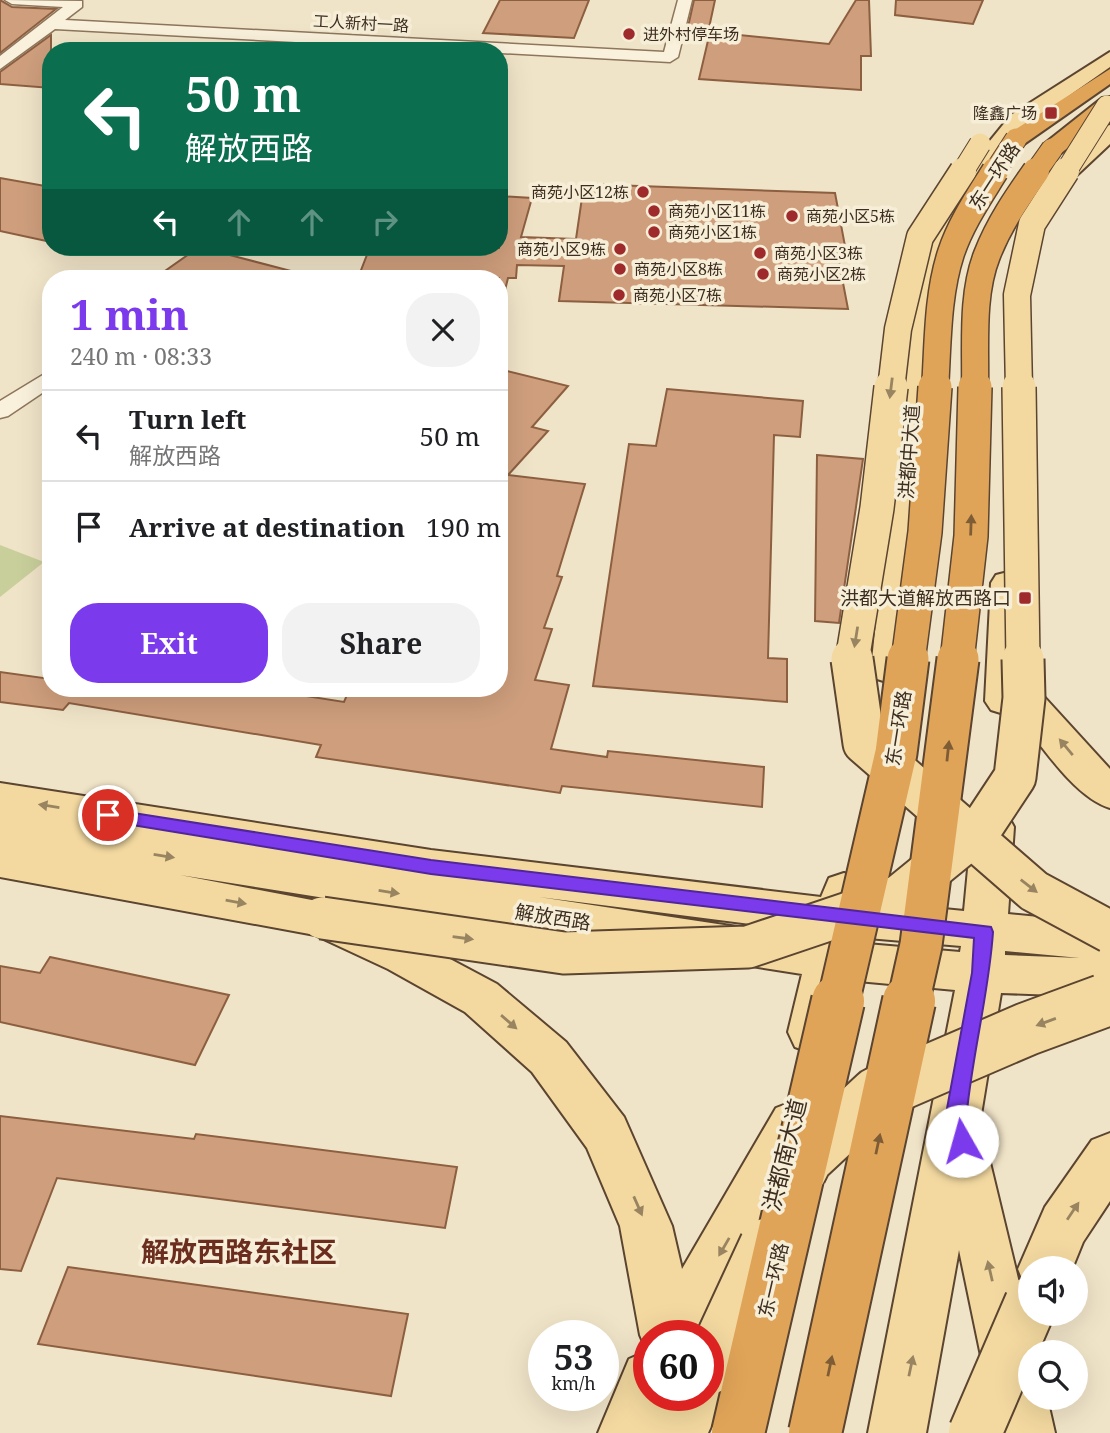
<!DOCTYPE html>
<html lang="en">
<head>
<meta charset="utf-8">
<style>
	:root { --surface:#fff; --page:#f2f2f2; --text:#202124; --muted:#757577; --line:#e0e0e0; --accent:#7c3aed }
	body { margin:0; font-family:"Noto Serif","Noto Sans SC",serif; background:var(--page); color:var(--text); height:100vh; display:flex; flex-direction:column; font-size:26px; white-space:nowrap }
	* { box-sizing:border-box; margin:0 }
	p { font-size:23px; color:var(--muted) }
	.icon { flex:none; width:38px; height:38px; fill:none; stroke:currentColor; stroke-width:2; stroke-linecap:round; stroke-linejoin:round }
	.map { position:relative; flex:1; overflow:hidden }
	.panel { position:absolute; left:42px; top:270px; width:466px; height:427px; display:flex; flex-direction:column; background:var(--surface); border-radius:28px; box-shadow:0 7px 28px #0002 }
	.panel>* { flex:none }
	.hud { position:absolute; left:42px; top:42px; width:466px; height:214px; border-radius:28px; box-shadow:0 7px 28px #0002; background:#0b6e4f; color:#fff; overflow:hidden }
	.buttons { position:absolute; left:1018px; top:1256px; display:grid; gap:14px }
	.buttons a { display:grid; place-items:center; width:70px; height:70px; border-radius:50%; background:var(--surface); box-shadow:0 7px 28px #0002; font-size:35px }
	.speed { position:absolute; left:528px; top:1320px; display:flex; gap:14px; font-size:35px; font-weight:700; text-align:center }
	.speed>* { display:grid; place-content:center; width:91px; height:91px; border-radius:50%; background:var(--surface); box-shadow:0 7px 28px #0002; line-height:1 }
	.speed small { font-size:18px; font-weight:400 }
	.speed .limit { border:10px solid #d22; background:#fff; color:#111 }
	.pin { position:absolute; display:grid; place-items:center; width:60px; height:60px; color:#fff; margin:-30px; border:4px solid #fff; border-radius:50%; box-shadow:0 2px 7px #0007 }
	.me { position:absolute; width:77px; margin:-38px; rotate:353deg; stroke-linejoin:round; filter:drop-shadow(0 0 5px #0008) }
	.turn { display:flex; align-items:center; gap:24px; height:147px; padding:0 28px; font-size:32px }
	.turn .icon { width:91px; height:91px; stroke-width:2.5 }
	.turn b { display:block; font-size:49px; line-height:60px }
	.lanes { display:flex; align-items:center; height:66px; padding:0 28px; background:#0003; justify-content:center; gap:35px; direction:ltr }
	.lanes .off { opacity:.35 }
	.round { display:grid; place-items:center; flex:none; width:74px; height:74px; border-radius:28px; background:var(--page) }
	.headline { display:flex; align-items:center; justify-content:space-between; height:119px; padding:0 28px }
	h1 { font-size:42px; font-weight:700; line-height:52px; color:var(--accent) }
	.primary-button { display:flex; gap:14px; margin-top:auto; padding:14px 28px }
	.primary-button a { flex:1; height:80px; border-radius:28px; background:var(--accent); color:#fff; font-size:28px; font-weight:700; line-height:80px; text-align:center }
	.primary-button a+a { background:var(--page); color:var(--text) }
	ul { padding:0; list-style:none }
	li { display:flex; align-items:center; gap:21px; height:91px; padding:0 28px; border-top:2px solid var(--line) }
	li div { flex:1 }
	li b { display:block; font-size:26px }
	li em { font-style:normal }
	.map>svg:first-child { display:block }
	.green { fill:#c9cf9b }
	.building { fill:#cf9f7d; stroke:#8d5f41; stroke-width:2 }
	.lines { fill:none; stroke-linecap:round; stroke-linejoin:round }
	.street-casing { stroke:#8d765c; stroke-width:3 }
	.primary-casing { stroke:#5b4430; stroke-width:4 }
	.highway-casing { stroke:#5b4430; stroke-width:4 }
	.street { fill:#faf1dc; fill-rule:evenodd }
	.primary { fill:#f3d9a0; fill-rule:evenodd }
	.highway { fill:#e0a458; fill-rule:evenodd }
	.primary-bridge-far4-casing { stroke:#5b4430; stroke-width:23; stroke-linecap:butt }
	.primary-bridge-far3-casing { stroke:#5b4430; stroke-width:29; stroke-linecap:butt }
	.primary-bridge-far2-casing { stroke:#5b4430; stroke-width:36; stroke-linecap:butt }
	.primary-bridge-far1-casing { stroke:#5b4430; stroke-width:45; stroke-linecap:butt }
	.primary-bridge-casing { stroke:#5b4430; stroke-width:56; stroke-linecap:butt }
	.highway-bridge-far4-casing { stroke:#5b4430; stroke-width:23; stroke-linecap:butt }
	.highway-bridge-far3-casing { stroke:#5b4430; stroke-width:29; stroke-linecap:butt }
	.highway-bridge-far2-casing { stroke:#5b4430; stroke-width:36; stroke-linecap:butt }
	.highway-bridge-far1-casing { stroke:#5b4430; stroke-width:45; stroke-linecap:butt }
	.highway-bridge-casing { stroke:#5b4430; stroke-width:56; stroke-linecap:butt }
	.primary-bridge-far4 { stroke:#f3d9a0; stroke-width:21 }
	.primary-bridge-far3 { stroke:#f3d9a0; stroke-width:26 }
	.primary-bridge-far2 { stroke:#f3d9a0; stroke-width:33 }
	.primary-bridge-far1 { stroke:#f3d9a0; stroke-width:41 }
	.primary-bridge { stroke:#f3d9a0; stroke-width:52 }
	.highway-bridge-far4 { stroke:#e0a458; stroke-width:21 }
	.highway-bridge-far3 { stroke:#e0a458; stroke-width:26 }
	.highway-bridge-far2 { stroke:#e0a458; stroke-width:33 }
	.highway-bridge-far1 { stroke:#e0a458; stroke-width:41 }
	.highway-bridge { stroke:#e0a458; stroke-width:52 }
	.oneway { fill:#988460 }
	.oneway2 { fill:#7e5d36 }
	.route { fill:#7c3aed; stroke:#51269a; stroke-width:2 }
	.poi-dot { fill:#9e2a2b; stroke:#f7eed8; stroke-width:2.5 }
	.labels { text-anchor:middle; stroke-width:7; stroke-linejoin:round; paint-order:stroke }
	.far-street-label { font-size:16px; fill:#3d2e20; stroke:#f7eed8 }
	.far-poi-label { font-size:16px; fill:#3d2e20; stroke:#f7eed8; text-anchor:start }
	.street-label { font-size:19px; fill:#3d2e20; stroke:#f7eed8 }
	.poi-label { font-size:19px; fill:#3d2e20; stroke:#f7eed8; text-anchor:end }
	.near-street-label { font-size:23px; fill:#3d2e20; stroke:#f7eed8 }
	.near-quarter-label { font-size:28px; font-weight:bold; fill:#6b2e1e; stroke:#f7eed8 }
</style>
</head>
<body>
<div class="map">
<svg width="1110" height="1433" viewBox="0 0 1110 1433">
	<rect width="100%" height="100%" fill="#f0e4c8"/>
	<path class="green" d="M0,545L44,562L0,597Z"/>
	<path class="building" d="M0,0L12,7L56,9L0,53Z
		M500,0H589L574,38L483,33Z
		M694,0H715L709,28L688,27Z
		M856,0H869L871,56H861V90L699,79L710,32L829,44Z
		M896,0H983L973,24L895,15Z
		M51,35V88L0,84V72Z
		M0,178L51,187V242L0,231Z
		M584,184L835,193L845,246H836L848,309L559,301L564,266L517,265L516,278H508L505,290L499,289V278H358L370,247L499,248V196L532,198L521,237L576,239Z
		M199,247L291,271L290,278H155Z
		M499,369L568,386L532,427L548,431L508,475L585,484L557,576L562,577L544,628L552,629L535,680L569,685L551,749L607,757L608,751L764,767L762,807L562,786L560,793L316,757L321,745L69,703L63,710L0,702V672L51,679V688H255L344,702L350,688H499Z
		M667,389L803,401L800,437L774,435L768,658L787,659V702L593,686L629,444L656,446Z
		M817,455L863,459L839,623L815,621Z
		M50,957L229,995L195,1065L0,1022V966L40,973Z
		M0,1116L194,1139L196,1134L457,1167L445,1228L57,1178L21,1271L0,1269Z
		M68,1267L408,1314L391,1396L38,1344Z"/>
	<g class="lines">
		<g class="street-casing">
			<path id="street" d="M5,0L82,1V7L65,20L664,52L678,0H692L678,57L670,62L55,29L0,69V56L63,7L12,4Z
				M51,370V387L8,416L0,418V401Z"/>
		</g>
		<g class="primary-casing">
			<path id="primary" d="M1110,52V67L1027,125L957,213L947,238L936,292L909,670L903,679L890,683L877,679L871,670L910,292L921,238L936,207L1011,115Z
				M1110,125V144L1063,188H1047L1043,183L1047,178L1102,127Z
				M1008,572L1020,575L1025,583L1023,685L1037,689L1110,769V808C1073,797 1039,741 1014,711L1004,714L991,710L985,701L991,583L996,575Z
				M0,783L431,850L821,897L829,878L844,873L859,878L866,890L863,901L964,911L972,827L978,816L993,811L1008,816L1014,827L1008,914L1110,924V997L1001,993L980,1121L1036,1353H1031V1398H1047L1055,1433H997L959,1250L926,1433H868L955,990L847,980L836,1032L829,1047L812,1053L795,1047L788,1032L802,974L180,875L338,905L420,943L497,984L566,1042L624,1117L672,1226L682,1269L776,1108L794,1101L812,1108L819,1124L812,1140L704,1335H649V1395H709V1372L716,1375L725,1395L708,1433H598L629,1359L647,1351L640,1335L620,1226L587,1148L532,1072L465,1012L388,969L315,935L0,877ZM539,897L812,932L811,938ZM856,937L961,946L960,952L855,943ZM1005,951L1080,958L1005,955Z
				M1110,1133V1201L1083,1242L1072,1269H1031V1290L1026,1288L1018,1269L1045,1207L1092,1140Z"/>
		</g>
		<g class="highway-casing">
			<path id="highway" d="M1110,69V84L1024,144H1008L1005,139L1008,134Z
				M1110,97V114L1060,154H1044L1041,149L1044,144L1102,98Z"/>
		</g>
		<use href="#street" class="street"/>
		<use href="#primary" class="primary"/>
		<use href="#highway" class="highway"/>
		<g class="primary-bridge-far4-casing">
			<path id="primary-bridge-far4" d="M962,173L980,144
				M1065,173L1107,106"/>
		</g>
		<g class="primary-bridge-far3-casing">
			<path id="primary-bridge-far3" d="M891,389L898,329L920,237L963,171
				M1019,389L1017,295L1032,224L1066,171"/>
		</g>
		<g class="primary-bridge-far2-casing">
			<path id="primary-bridge-far2" d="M1019,387L1023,661
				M852,661L877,508L891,387"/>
		</g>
		<g class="primary-bridge-far1-casing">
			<path id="primary-bridge-far1" d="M852,659L864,743L1034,891L1110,932
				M322,918L564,953L748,947L899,896L980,830L1015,777L1024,698L1023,659
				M1099,1003L1110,999"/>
		</g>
		<g class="primary-bridge-casing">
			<path id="primary-bridge" d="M800,1171L806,1159L876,1094L1027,1029L1103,1001
				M709,1368L766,1245
				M975,1433L1031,1303"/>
		</g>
		<g class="highway-bridge-far4-casing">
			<path id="highway-bridge-far4" d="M994,173L1016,139
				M1035,173L1052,149"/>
		</g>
		<g class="highway-bridge-far3-casing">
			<path id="highway-bridge-far3" d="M935,389C938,344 937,296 951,253C961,223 979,197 995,171
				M975,389C976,346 971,295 987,255C999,224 1017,198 1036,171"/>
		</g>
		<g class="highway-bridge-far2-casing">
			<path id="highway-bridge-far2" d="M908,661L925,532L935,387
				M957,661L971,536L975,387"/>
		</g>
		<g class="highway-bridge-far1-casing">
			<path id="highway-bridge-far1" d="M838,1003L896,753L908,659
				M908,1003L921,945L958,659"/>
		</g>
		<g class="highway-bridge-casing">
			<path id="highway-bridge" d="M738,1433L838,1001
				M815,1433L909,1001"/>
		</g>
		<use href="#primary-bridge-far4" class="primary-bridge-far4"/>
		<use href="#primary-bridge-far3" class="primary-bridge-far3"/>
		<use href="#primary-bridge-far2" class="primary-bridge-far2"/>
		<use href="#primary-bridge-far1" class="primary-bridge-far1"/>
		<use href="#primary-bridge" class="primary-bridge"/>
		<use href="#highway-bridge-far4" class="highway-bridge-far4"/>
		<use href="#highway-bridge-far3" class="highway-bridge-far3"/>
		<use href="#highway-bridge-far2" class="highway-bridge-far2"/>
		<use href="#highway-bridge-far1" class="highway-bridge-far1"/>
		<use href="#highway-bridge" class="highway-bridge"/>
	</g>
	<defs><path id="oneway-solid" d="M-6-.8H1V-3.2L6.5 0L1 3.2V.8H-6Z" transform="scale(1.75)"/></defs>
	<g class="oneway">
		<use href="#oneway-solid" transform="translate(891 388) rotate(97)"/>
		<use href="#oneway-solid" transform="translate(856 637) rotate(99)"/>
		<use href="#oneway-solid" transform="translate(1066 747) rotate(-130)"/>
		<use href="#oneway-solid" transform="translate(49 806) rotate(-171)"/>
		<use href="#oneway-solid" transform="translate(164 856) rotate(9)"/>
		<use href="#oneway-solid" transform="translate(1029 886) rotate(38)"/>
		<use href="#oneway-solid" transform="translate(389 892) rotate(9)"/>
		<use href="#oneway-solid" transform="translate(236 902) rotate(10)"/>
		<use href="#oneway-solid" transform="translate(463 938) rotate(8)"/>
		<use href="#oneway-solid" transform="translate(509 1022) rotate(41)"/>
		<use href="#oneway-solid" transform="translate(1046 1022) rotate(160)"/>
		<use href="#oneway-solid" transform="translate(638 1206) rotate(66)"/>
		<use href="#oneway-solid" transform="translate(1073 1211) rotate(-56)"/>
		<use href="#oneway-solid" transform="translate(724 1247) rotate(120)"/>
		<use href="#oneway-solid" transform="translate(990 1271) rotate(-103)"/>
		<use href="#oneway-solid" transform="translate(911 1366) rotate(-78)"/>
	</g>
	<g class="oneway2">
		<use href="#oneway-solid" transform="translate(971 525) rotate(-88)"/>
		<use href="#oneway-solid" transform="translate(948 751) rotate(-84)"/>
		<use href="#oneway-solid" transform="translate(878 1144) rotate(-78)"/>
		<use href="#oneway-solid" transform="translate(830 1366) rotate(-78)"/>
	</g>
	<path class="route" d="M108,809L431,860L991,927L993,932C989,992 973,1051 967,1111C965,1124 975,1135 969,1148L962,1151L954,1148L946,1114L972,973L974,938L431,874L108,821L99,815Z"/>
	<g class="poi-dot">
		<circle cx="629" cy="34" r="7"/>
		<rect x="1044" y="106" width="14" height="14" rx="3.5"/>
		<circle cx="643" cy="192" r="7"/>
		<circle cx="654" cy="211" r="7"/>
		<circle cx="792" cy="216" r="7"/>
		<circle cx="654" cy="232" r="7"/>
		<circle cx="620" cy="249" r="7"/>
		<circle cx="760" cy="253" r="7"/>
		<circle cx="620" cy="269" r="7"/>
		<circle cx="763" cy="274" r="7"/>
		<circle cx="619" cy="295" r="7"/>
		<rect x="1018" y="591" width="14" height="14" rx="3.5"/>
	</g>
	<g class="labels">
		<g class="far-street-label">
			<text transform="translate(361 23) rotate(3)" y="6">工人新村一路</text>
		</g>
		<g class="far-poi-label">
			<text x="643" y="40">进外村停车场</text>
			<text x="1037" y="119" text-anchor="end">隆鑫广场</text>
			<text x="629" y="198" text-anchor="end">商苑小区12栋</text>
			<text x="668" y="217">商苑小区11栋</text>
			<text x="806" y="222">商苑小区5栋</text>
			<text x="668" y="238">商苑小区1栋</text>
			<text x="606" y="255" text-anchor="end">商苑小区9栋</text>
			<text x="774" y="259">商苑小区3栋</text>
			<text x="634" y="275">商苑小区8栋</text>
			<text x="777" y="280">商苑小区2栋</text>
			<text x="633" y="301">商苑小区7栋</text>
		</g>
		<g class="street-label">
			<text transform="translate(994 176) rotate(-57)" y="7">东一环路</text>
			<text transform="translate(909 452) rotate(-86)" y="7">洪都中大道</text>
			<text transform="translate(898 728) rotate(-81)" y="7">东一环路</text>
			<text transform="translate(553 917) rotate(9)" y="7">解放西路</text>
			<text transform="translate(773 1280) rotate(-77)" y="7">东一环路</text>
		</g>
		<g class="poi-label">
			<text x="1011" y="605">洪都大道解放西路口</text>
		</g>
		<g class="near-street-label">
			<text transform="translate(785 1155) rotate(-76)" y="8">洪都南大道</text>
		</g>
		<g class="near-quarter-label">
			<text x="239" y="1262">解放西路东社区</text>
		</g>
	</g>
</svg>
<div class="buttons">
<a><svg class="icon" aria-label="sound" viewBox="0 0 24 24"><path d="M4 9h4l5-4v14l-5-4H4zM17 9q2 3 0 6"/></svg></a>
<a><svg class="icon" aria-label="search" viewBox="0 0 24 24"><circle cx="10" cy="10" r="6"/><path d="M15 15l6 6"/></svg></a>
</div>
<div class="speed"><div>53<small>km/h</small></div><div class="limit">60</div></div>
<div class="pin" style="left:108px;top:815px;background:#d93025"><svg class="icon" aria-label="arrive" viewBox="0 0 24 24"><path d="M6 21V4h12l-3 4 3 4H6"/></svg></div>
<svg class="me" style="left:962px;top:1141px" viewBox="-20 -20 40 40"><circle r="19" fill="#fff"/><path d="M0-13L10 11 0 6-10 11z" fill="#7c3aed"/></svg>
<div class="hud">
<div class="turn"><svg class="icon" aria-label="left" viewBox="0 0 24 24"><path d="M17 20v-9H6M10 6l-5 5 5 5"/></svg><div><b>50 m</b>解放西路</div></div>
<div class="lanes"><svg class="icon" aria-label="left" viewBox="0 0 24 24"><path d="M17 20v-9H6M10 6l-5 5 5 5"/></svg><svg class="icon off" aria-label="ahead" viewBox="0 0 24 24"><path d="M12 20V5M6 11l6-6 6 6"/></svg><svg class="icon off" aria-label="ahead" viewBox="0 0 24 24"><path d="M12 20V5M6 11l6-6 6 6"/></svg><svg class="icon off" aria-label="right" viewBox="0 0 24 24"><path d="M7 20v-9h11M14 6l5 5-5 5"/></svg></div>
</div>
<section class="panel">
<div class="headline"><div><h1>1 min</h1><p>240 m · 08:33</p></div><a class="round"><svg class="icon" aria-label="close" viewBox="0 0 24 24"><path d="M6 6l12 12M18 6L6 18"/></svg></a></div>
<ul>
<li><svg class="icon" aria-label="left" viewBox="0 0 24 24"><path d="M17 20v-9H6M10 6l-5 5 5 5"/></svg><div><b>Turn left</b><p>解放西路</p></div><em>50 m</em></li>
<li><svg class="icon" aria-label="arrive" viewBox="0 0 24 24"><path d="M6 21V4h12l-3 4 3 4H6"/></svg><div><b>Arrive at destination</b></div><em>190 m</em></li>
</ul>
<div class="primary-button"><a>Exit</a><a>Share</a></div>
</section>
</div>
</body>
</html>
